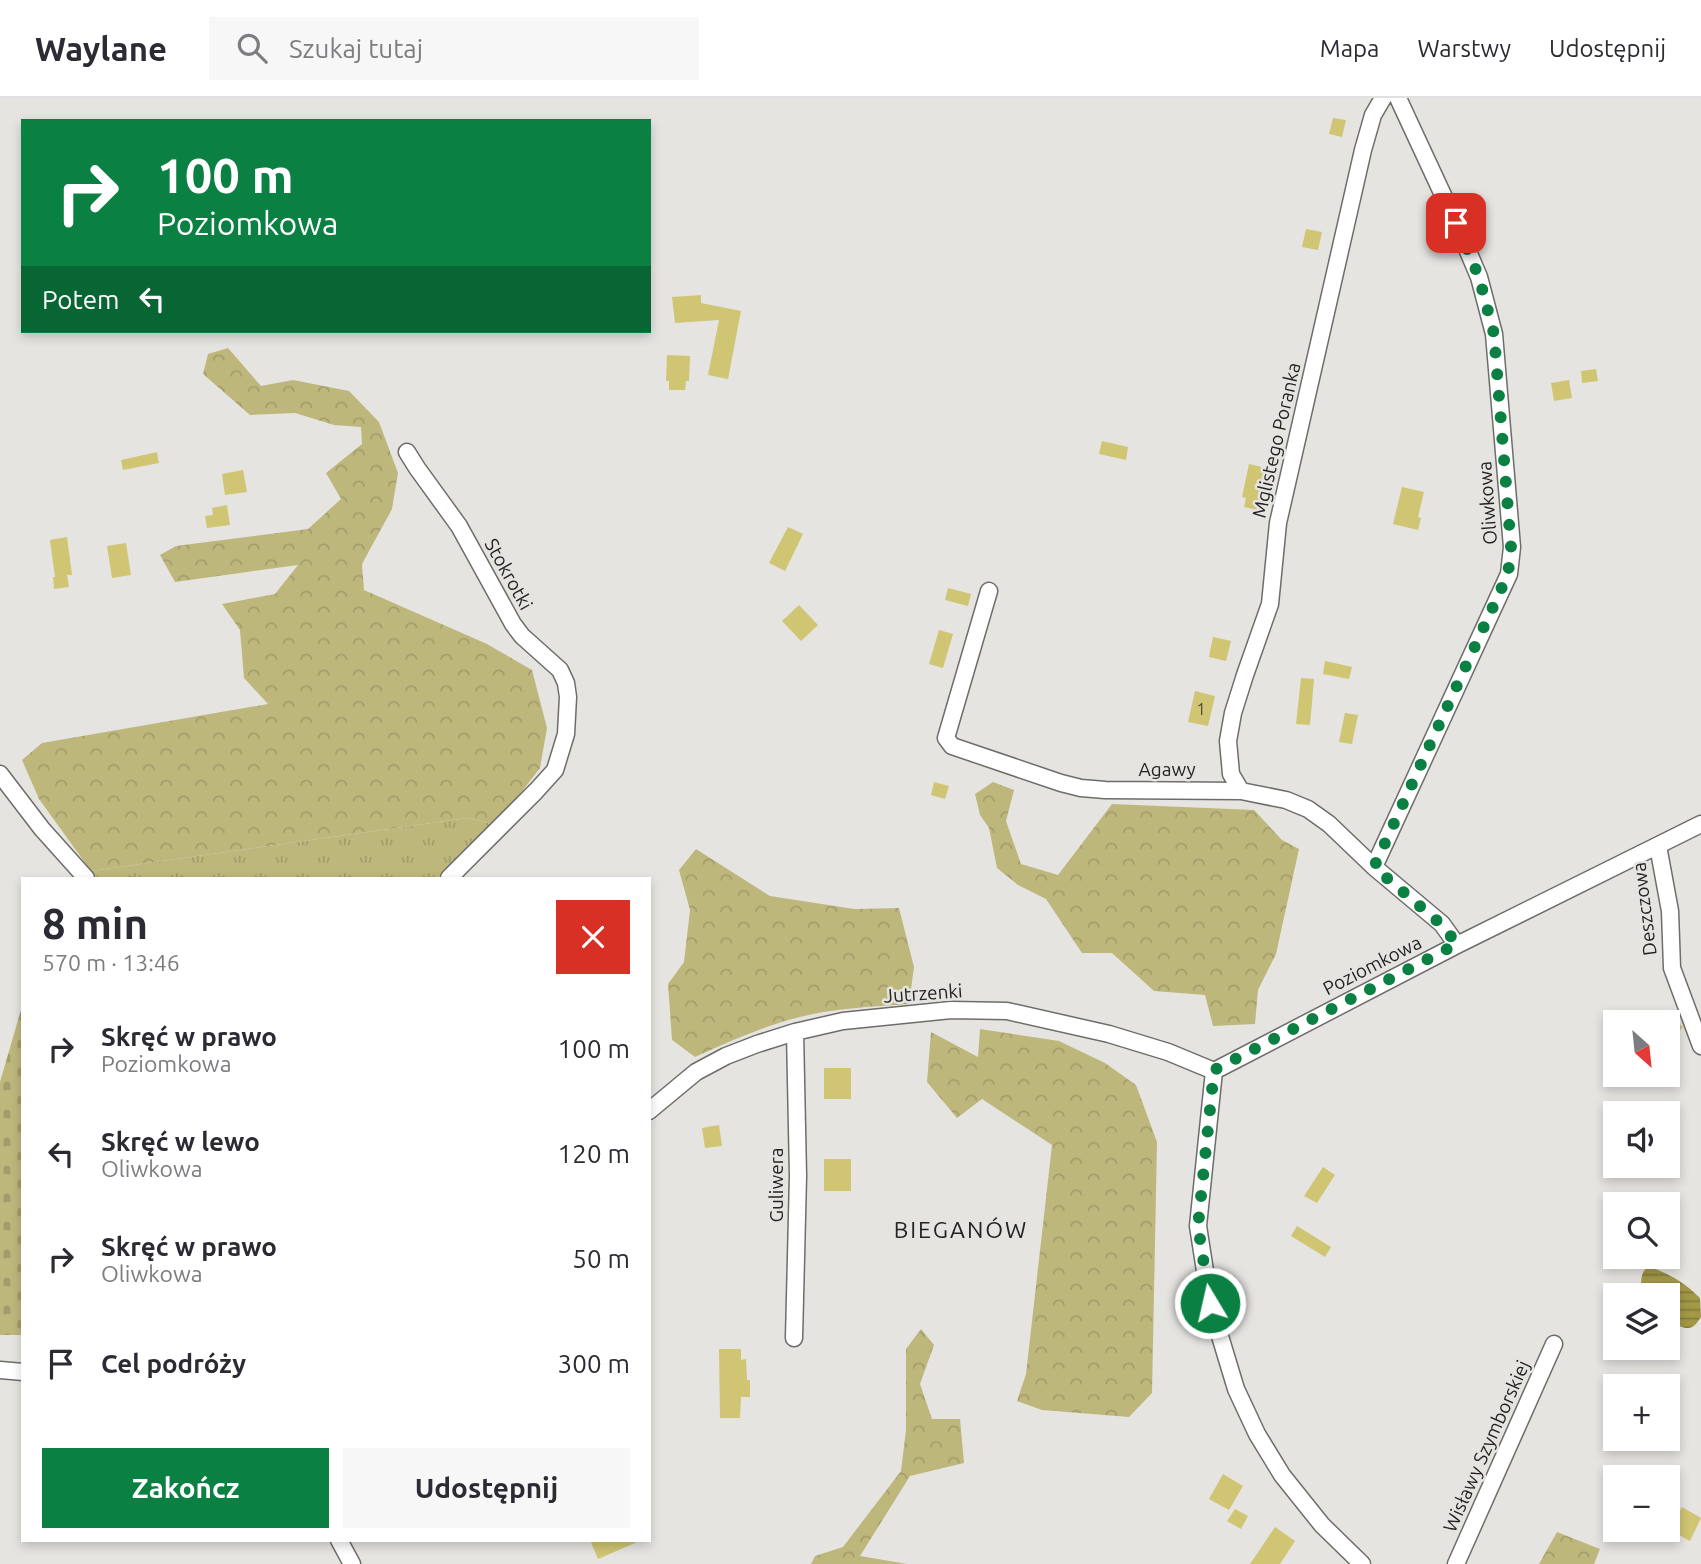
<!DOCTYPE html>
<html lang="pl">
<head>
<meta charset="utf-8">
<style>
	:root { --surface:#fff; --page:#f7f7f7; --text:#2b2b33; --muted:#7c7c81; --line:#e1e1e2; --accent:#0b8043 }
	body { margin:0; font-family:Ubuntu,sans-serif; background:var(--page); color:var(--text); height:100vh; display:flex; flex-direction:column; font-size:26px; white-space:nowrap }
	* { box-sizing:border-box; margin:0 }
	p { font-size:23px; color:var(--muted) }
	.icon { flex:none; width:38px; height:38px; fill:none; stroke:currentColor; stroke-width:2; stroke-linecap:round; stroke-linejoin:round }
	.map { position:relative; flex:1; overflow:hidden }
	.details { position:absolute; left:21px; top:779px; width:630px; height:665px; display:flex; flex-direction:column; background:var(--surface); border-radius:0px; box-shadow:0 4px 10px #0003 }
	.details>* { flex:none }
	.hud { position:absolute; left:21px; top:21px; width:630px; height:214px; border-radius:0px; box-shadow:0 4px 10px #0003; background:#0b8043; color:#fff; overflow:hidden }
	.needle { width:46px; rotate:153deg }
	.fabs { position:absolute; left:1603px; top:912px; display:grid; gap:14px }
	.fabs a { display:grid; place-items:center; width:77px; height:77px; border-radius:0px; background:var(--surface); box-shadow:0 4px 10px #0003; font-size:35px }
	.pin { position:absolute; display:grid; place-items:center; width:60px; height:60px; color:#fff; margin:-30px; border-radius:14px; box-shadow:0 4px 10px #0006 }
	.me { position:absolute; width:77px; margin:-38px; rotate:351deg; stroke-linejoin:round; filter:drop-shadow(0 0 5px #0008) }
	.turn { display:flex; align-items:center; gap:24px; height:147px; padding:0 21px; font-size:32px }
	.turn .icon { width:91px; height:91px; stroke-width:2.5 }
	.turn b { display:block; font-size:49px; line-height:60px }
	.then { display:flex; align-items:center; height:66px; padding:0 21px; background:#0003; gap:14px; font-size:26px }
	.round { display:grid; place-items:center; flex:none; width:74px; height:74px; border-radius:0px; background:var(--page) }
	.overview { display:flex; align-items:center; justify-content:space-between; height:119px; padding:0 21px }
	h1 { font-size:42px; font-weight:700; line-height:52px }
	.action { display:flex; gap:14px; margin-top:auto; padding:14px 21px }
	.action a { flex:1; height:80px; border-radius:0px; background:var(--accent); color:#fff; font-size:28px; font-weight:700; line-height:80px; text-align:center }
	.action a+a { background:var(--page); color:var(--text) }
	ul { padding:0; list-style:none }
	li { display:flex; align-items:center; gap:21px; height:105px; padding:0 21px }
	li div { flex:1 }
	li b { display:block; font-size:26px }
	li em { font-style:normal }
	header { display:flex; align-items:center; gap:42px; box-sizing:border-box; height:98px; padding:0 35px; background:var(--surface); border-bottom:2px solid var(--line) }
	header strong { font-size:33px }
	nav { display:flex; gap:38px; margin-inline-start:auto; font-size:24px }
	.search { width:490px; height:63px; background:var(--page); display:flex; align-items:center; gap:18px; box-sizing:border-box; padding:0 24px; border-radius:0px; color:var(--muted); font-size:26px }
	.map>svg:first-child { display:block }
	.grass { fill:url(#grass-tufts) }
	.forest { fill:url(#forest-crowns) }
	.cemetery { fill:url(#cemetery-stones) }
	.water { fill:url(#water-rules) }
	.building { fill:#cfc573 }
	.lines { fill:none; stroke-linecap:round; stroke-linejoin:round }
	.minor-casing { stroke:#6e6d6a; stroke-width:19 }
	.minor { stroke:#fff; stroke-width:16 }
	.route { stroke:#0b8043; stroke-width:12; stroke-dasharray:0 21.6 }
	.labels { text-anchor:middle; stroke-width:5; stroke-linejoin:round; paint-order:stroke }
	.number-label { font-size:16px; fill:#4e4c36 }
	.street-label { font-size:19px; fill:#232321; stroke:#e5e4e1 }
	.quarter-label { font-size:23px; letter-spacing:2px; fill:#232321; stroke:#e5e4e1 }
</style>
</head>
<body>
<header>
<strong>Waylane</strong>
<div class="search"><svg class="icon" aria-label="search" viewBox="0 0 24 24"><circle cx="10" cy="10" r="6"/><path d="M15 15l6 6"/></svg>Szukaj tutaj</div>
<nav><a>Mapa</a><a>Warstwy</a><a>Udostępnij</a></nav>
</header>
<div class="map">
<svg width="1701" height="1466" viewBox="0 0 1701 1466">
	<defs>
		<pattern id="grass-tufts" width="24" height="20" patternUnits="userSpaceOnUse" patternTransform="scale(1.75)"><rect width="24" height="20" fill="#beb77c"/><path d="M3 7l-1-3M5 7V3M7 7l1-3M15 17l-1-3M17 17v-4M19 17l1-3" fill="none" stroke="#a39d6b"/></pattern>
		<pattern id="forest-crowns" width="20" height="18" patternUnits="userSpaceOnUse" patternTransform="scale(1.75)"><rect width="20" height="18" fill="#beb77c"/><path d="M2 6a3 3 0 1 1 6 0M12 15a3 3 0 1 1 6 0" fill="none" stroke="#a39d6b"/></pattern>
		<pattern id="cemetery-stones" width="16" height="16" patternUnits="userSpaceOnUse" patternTransform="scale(1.75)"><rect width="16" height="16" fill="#beb77c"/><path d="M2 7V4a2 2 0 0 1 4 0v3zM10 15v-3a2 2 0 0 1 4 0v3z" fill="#a39d6b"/></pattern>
		<pattern id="water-rules" width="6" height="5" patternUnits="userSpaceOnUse" patternTransform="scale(1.75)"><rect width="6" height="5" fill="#a39847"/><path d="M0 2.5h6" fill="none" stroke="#847c3b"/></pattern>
	</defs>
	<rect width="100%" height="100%" fill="#e5e4e1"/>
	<path class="grass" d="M467,720L496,727L443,780H97L91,773Z"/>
	<path class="forest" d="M228,250L261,288L293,282L349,293L379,324L398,375L392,411L362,466L364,492L487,546L532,572L547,630L540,670L496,727L467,720L91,773L39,701L22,662L42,645L268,606L244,580L240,532L222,506L275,496L298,467L175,484L160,457L176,448L308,431L341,401L326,375L362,346L361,329L334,327L295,315L250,317L203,276L208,256Z
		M993,684L1014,692L1006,723L1021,766L1058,777L1112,706L1254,712L1282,742L1299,751L1276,856L1258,892L1255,926L1213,928L1205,897L1154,893L1112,855H1082L1046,801L1018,787L997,770L989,730L980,717L975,696Z
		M696,751L770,798L854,811L899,810L914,869L909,906C871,909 832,910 796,920C761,929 728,944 695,959L672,942L668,886L684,864L690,812L679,772Z
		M980,931L1059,943L1105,965L1136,987L1157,1044L1152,1295L1129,1319L1042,1312L1017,1303L1026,1276L1052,1047L982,1001L957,1020L927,984L931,934L978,959Z
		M921,1231L934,1247L920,1286L932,1321H960L964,1365L910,1378L860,1458L907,1466H811L815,1458L843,1449L901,1373L906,1332V1251Z
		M1557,1434L1600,1451L1594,1466H1539Z"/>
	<path class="cemetery" d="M23,905V1237H0V984Z"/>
	<path class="water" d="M1649,1169C1669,1175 1685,1185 1700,1200L1701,1219C1690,1237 1684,1229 1668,1223V1197H1642C1641,1187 1639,1173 1649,1169Z"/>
	<path class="building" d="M1333,20L1346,22L1342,39L1329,36Z
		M1306,131L1322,134L1318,152L1302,149Z
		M701,197V205L741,213L728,281L708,277L719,222L675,225L672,199Z
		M667,257L690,258L689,283H686L685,292H669V283H666Z
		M1596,271L1598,283L1582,285L1581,273Z
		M1569,282L1572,300L1554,303L1551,285Z
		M1102,343L1128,349L1126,362L1099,356Z
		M157,354L159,365L123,372L121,362Z
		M1249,366L1270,371L1263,404L1260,403L1258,412L1244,409L1246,400L1242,399Z
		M243,372L247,394L225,397L222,376Z
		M1402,389L1424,394L1418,419L1421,420L1418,432L1393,426Z
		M227,407L230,427L207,430L205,418L213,417L212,410Z
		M788,429L803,436L785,473L769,465Z
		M67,439L72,477H67L69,489L54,491L53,479H55L50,442Z
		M126,445L131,477L112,480L107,448Z
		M948,490L971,496L968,508L945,502Z
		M799,507L818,527L801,543L782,523Z
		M939,532L953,536L943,570L929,566Z
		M1213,539L1231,543L1226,563L1209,559Z
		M1325,563L1352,569L1349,581L1323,576Z
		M1301,580L1314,581L1310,627L1296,626Z
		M1195,593L1215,598L1208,628L1188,624Z
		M1345,615L1358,617L1352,646L1339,644Z
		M934,684L949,688L945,701L931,697Z
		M1668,916L1683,929L1668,946Z
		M824,970H851V1001H824Z
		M719,1027L722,1048L705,1050L702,1030Z
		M824,1061H851V1093H824Z
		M1323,1069L1335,1077L1317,1105L1304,1098Z
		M1297,1128L1331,1149L1325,1159L1291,1138Z
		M719,1251H741V1262L746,1261L747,1282H750V1299H741L740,1320H720Z
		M1223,1376L1243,1388L1229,1412L1209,1401Z
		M1682,1409L1701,1420L1690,1443L1675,1435L1678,1430L1672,1427Z
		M1235,1411L1248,1418L1241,1431L1227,1423Z
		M1275,1429L1295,1443L1280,1466H1250Z
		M590,1442H642L598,1461Z"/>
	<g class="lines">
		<g class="minor-casing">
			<path id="minor" d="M1398,0L1456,125L1479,179L1494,236L1512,449L1509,476L1374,769L1442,826L1457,847
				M407,354L417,370L459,428L513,526L522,538L560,572L566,585L568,599L566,636L555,672L536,693L449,780
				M989,493L946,640L952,648L1061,685L1081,690L1105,692L1241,693L1286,702L1308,711L1329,726L1374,769
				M0,676L42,731L86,780
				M1241,693L1231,676L1228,643L1233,615L1245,577L1270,506L1278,425L1363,52L1373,17L1383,0
				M1658,748L1670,813L1672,870L1701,948
				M1214,973L1457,847L1701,726
				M1214,973L1198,1128L1210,1205L1236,1291L1257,1336L1282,1377L1322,1427L1362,1466
				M649,1013L696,974L726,958L757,946L795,934L843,923L951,912L1007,913L1109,936L1168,954L1214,973
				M794,1240L798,1078L795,934
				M0,1272L23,1274
				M339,1442L352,1466
				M1456,1466L1554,1246"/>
		</g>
		<use href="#minor" class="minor"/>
	</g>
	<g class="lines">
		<path class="route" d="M1210,1205L1198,1128L1214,972L1457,846L1441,826L1374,769L1508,476L1511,449L1494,236L1479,179L1456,125"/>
	</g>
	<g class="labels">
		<g class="number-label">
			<text x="1201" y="617">1</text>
		</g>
		<g class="street-label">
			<text transform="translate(1276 342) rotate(-77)" y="7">Mglistego Poranka</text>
			<text transform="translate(1487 405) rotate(-94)" y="7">Oliwkowa</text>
			<text transform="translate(509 476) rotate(61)" y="7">Stokrotki</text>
			<text x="1167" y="678">Agawy</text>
			<text transform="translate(1644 811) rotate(-97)" y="7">Deszczowa</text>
			<text transform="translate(1372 867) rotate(-27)" y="7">Poziomkowa</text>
			<text transform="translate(923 895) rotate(-4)" y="7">Jutrzenki</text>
			<text transform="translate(776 1087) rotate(-90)" y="7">Guliwera</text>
			<text transform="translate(1486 1348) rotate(-66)" y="7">Wisławy Szymborskiej</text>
		</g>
		<g class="quarter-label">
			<text x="961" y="1140">BIEGANÓW</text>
		</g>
	</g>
</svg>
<div class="fabs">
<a><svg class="needle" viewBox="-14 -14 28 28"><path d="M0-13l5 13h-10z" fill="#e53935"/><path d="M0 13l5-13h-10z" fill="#7c7c81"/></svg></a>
<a><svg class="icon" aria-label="sound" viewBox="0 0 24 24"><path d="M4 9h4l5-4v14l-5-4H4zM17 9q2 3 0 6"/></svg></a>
<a><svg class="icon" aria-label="search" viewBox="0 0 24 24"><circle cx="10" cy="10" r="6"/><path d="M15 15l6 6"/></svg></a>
<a><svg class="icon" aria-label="layers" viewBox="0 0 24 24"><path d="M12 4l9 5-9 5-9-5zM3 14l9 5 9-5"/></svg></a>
<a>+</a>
<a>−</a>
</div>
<div class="pin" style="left:1456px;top:125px;background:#d93025"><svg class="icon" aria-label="arrive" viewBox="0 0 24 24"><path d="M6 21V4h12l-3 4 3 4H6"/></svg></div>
<svg class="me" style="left:1210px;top:1205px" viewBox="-20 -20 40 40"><circle r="17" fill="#0b8043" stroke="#fff" stroke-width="3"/><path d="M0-11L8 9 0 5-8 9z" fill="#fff"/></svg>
<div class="hud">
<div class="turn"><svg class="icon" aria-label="right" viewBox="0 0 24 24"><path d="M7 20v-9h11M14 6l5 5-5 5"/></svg><div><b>100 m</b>Poziomkowa</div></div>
<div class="then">Potem<svg class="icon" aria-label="left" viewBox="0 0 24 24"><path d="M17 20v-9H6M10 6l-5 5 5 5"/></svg></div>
</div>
<section class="details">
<div class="overview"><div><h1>8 min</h1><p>570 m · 13:46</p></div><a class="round" style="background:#d93025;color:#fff"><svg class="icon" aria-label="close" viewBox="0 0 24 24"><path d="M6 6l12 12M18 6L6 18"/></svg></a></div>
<ul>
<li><svg class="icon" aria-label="right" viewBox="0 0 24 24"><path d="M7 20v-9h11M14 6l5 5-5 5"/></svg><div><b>Skręć w prawo</b><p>Poziomkowa</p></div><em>100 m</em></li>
<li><svg class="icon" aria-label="left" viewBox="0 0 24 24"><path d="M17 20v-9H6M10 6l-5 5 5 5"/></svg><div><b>Skręć w lewo</b><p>Oliwkowa</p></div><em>120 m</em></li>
<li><svg class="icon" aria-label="right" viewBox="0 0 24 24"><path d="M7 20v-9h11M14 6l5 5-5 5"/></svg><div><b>Skręć w prawo</b><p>Oliwkowa</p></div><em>50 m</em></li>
<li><svg class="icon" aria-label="arrive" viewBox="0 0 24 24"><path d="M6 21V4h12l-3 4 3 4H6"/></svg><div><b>Cel podróży</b></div><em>300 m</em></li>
</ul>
<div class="action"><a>Zakończ</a><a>Udostępnij</a></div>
</section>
</div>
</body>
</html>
